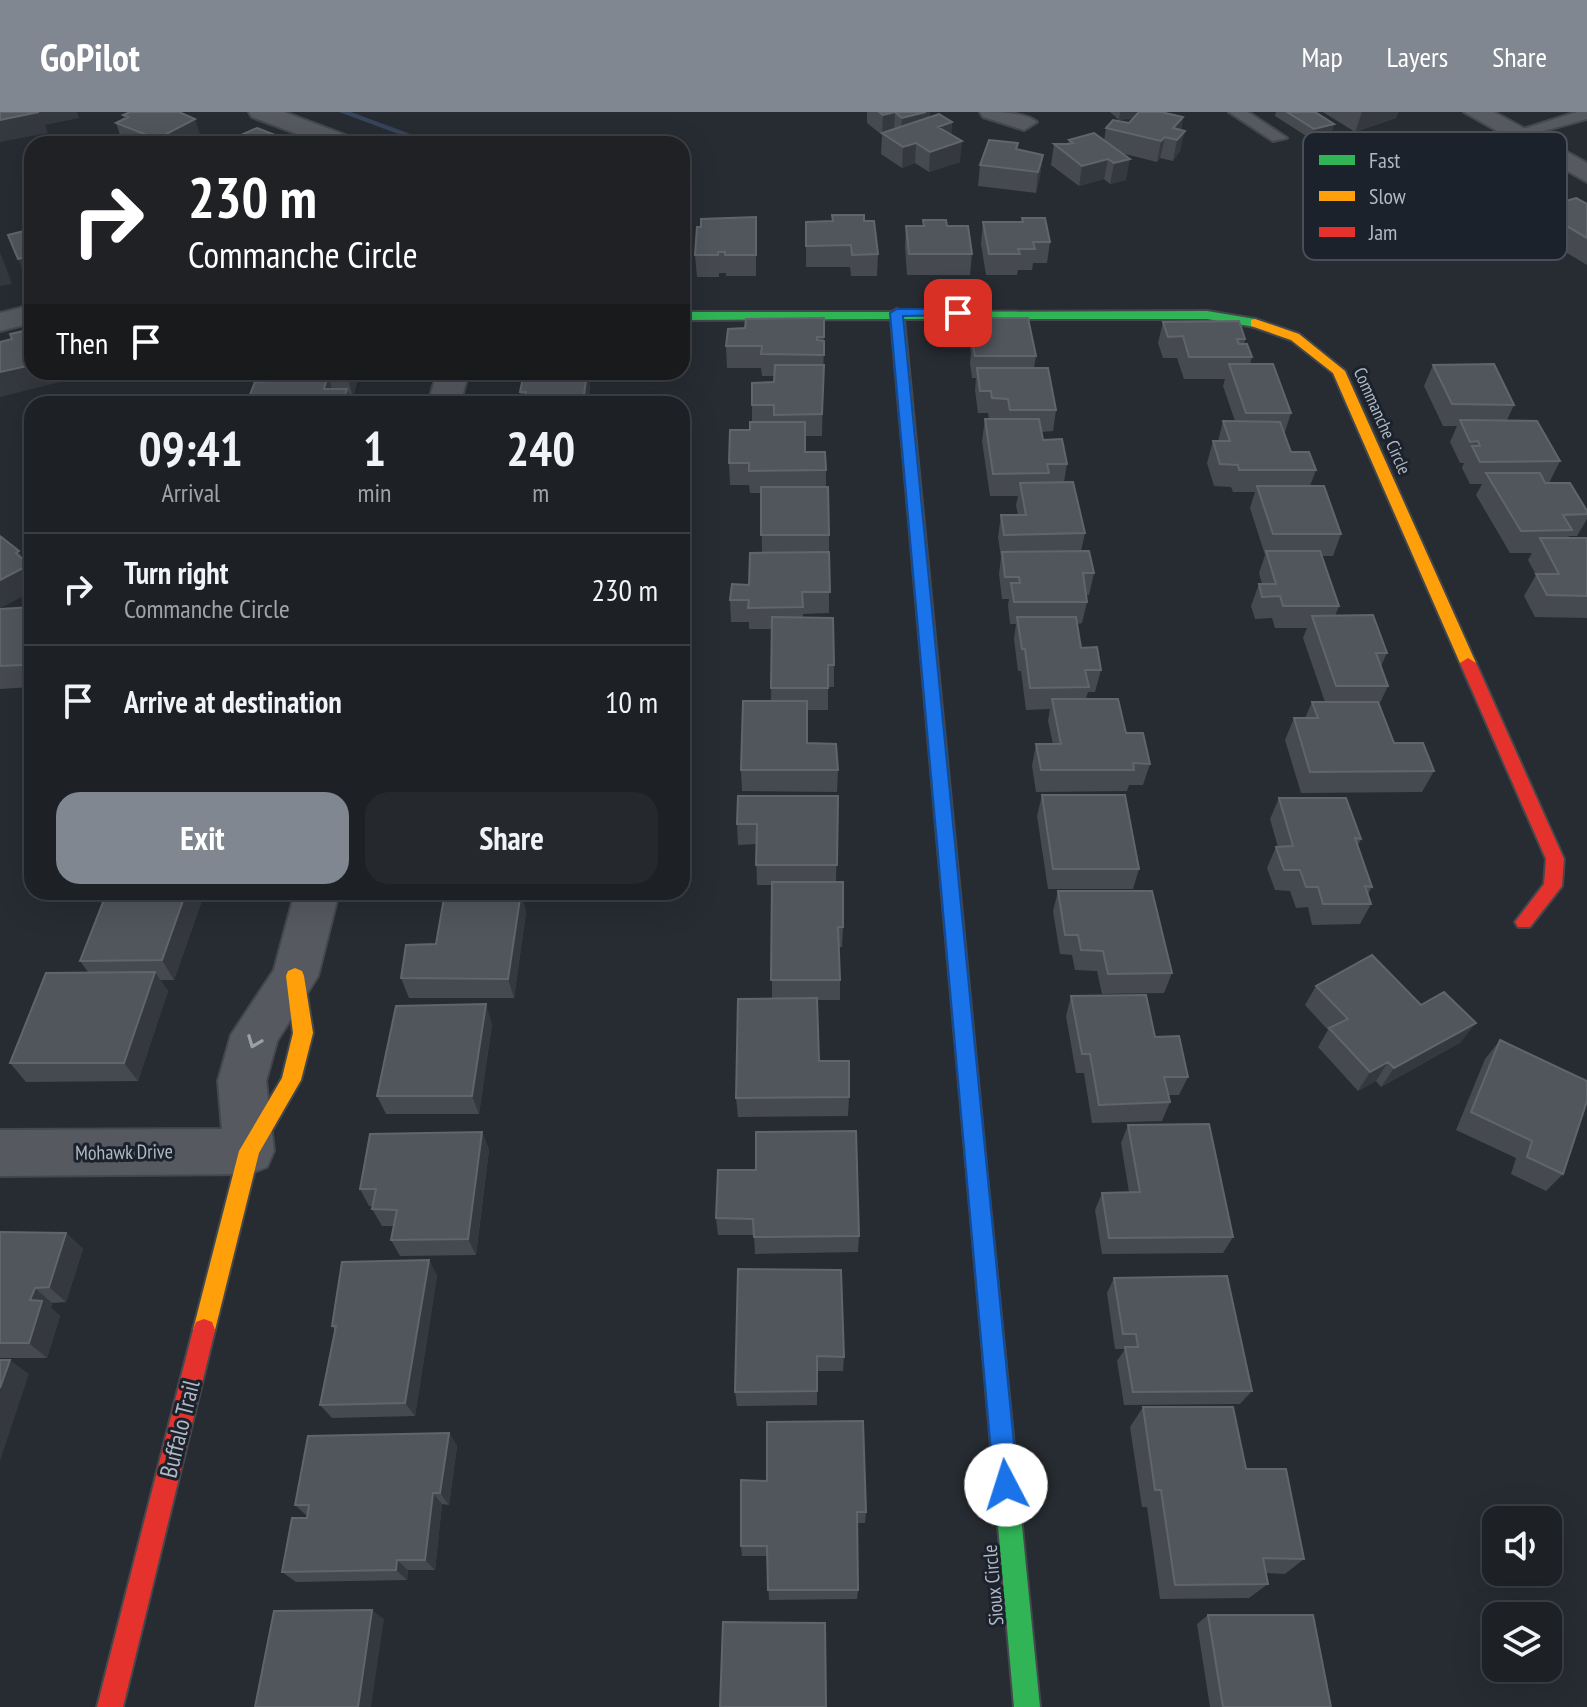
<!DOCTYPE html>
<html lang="en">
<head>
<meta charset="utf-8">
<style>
	:root { --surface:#1d2126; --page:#25292e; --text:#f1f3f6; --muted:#a0a3a7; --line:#3b3e43; --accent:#808791 }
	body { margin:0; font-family:"PT Sans Narrow",sans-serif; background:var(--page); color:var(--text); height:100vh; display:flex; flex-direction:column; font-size:30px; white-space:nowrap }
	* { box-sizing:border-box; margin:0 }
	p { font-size:26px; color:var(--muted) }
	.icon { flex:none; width:44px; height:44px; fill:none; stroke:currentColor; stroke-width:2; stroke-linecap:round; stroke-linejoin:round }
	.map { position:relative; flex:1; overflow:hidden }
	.drawer { position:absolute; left:24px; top:284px; width:666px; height:504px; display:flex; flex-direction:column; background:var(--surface); border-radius:24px; box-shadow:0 8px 32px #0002,0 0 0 2px var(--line) }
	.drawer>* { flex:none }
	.guide { position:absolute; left:24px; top:24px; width:666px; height:244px; border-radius:24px; box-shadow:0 8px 32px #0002,0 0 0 2px var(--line); background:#202124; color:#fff; overflow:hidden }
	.controls { position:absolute; left:1482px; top:1394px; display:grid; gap:16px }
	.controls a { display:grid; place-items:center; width:80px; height:80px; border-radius:16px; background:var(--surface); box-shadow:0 8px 32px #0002,0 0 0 2px var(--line); font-size:40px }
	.pin { position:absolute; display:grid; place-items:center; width:68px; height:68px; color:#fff; margin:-34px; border-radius:16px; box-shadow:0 4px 12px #0006 }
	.me { position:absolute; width:88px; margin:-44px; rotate:355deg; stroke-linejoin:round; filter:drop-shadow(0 0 6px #0008) }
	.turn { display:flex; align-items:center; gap:28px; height:168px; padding:0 32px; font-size:36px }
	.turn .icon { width:104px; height:104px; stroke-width:2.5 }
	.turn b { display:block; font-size:56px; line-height:68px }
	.then { display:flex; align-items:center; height:76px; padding:0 32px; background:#0003; gap:16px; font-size:30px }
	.eta { display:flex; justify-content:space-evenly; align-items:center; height:136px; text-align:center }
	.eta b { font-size:48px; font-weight:800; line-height:56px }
	.action { display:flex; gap:16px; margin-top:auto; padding:16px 32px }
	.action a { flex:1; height:92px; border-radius:24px; background:var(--accent); color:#fff; font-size:32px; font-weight:800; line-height:92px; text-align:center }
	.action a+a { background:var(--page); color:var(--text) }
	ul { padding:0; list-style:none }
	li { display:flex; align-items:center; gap:24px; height:112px; padding:0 32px; border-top:2px solid var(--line) }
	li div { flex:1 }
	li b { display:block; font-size:30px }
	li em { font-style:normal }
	header { display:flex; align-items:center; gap:48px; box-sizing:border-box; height:112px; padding:0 40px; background:var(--accent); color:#fff }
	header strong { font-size:38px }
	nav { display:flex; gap:44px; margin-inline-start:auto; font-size:28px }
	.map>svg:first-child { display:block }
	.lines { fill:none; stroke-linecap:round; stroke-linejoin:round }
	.stream { fill:#36455b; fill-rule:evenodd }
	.lane-casing { stroke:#44484d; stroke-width:4 }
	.street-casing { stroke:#44484d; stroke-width:4 }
	.fast-casing { stroke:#44484d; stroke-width:4 }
	.slow-casing { stroke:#44484d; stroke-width:4 }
	.jam-casing { stroke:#44484d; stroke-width:4 }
	.lane { fill:#565a60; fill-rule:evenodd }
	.street { fill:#565a60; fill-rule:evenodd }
	.fast { fill:#30b455; fill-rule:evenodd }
	.slow { fill:#ff9f0a; fill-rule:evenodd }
	.jam { fill:#e5322d; fill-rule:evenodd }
	.wall { fill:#464a50 }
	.shaded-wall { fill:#35393f }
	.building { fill:#51565c; stroke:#60656c; stroke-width:2 }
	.oneway { stroke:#9aa0ab }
	.route { fill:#1a73e8; stroke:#114b97; stroke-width:2 }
	.labels { text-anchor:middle; stroke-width:6; stroke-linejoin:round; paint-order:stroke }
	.far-street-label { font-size:18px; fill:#b0b8c4; stroke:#1b222c }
	.street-label { font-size:20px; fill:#b0b8c4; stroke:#1b222c }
	.near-street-label { font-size:24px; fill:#b0b8c4; stroke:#1b222c }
	.key { fill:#1b222c; stroke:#484f5a; stroke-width:2 }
	.key-label { font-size:22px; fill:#b0b8c4 }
</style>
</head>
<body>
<header>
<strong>GoPilot</strong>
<nav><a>Map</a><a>Layers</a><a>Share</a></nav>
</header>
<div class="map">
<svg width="1587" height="1595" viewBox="0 0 1587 1595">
	<rect width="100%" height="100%" fill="#272c32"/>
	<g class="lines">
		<path class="stream" d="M339,0H351L432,30L425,32Z"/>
		<g class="lane-casing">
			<path id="lane" d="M1229,0H1248L1287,26L1273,29Z
				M1577,0H1587V7L1515,27L1507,22Z"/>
		</g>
		<g class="street-casing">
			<path id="street" d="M249,0H284L356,27L360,32H324L252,5Z
				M980,0C997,0 1025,0 1037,10L1024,18L983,5Z
				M1464,0H1494L1587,51V70Z
				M32,193V211L0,219V201Z
				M437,260H469L460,292H428Z
				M295,780H339L318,864L277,929L266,969L274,1039L267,1055L249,1062L0,1064V1018L222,1017L218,969L231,923L274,858Z"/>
		</g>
		<g class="fast-casing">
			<path id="fast" d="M897,197L902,200L1207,199L1255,207L1261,211L1255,215L1207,207H904L959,771L956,776H944L941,771L891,207L682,208V200H892Z
				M978,1063L985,1066L988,1073L1040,1595H1014L968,1073L971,1066Z"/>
		</g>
		<g class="slow-casing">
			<path id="slow" d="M1255,207L1299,222L1345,259L1476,551L1474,555L1468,556L1460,551L1333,261L1291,228L1251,214V208Z
				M295,856L302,859L304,864L313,921L301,968L259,1041L215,1218L212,1226L204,1229L196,1226L193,1218L239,1039L282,966L293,921L286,864L288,859Z"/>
		</g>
		<g class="jam-casing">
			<path id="jam" d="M1468,546L1476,551L1564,747L1562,774L1530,815H1518L1515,810L1544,772L1546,747L1460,551Z
				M950,764L956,766L959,771L988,1073L985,1080L978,1083L971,1080L968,1073L941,771L944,766Z
				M204,1207L212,1210L215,1218L123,1595H97L193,1218L196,1210Z"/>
		</g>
		<use href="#lane" class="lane"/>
		<use href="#street" class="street"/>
		<use href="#fast" class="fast"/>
		<use href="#slow" class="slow"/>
		<use href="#jam" class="jam"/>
	</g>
	<path class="wall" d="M867,0H930V5L952,10L951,23L960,50L929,60L915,51L902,56L881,42L882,23L867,11Z
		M1110,0H1167L1164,1L1183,5L1181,18L1180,39L1173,49L1160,46L1157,50L1121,41L1126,68L1110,72L1104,67L1079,74L1051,53L1054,32H1068L1069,28L1104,29L1106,16L1129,11L1134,6L1119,8Z
		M1276,0H1315L1334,12L1331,22L1311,27L1275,4Z
		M1323,0H1398L1396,6L1355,20Z
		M123,3L202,28L194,32H125L123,31L116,11L125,7Z
		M1442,32L1480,45L1515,65L1506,86L1468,98L1451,89L1442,91L1426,81L1429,73L1426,71L1433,50L1436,49Z
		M1017,37L1043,43L1040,64L1036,81L978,74L980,53Z
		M1587,92V153L1529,118L1538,97Z
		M756,105V164H726V161H719V165H697L695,143Z
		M1022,106L1050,130L1047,151H1033L1032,158H1018L1017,163H986L981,132L983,110H1021Z
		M923,108L972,142L970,163H907L905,135L906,114H923Z
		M864,109L878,142L877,164H851L850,155H806V110Z
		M971,206L1036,244L1034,256L1056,298L1053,319L1041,320L1043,328L1067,352L1064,370L1085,421L1081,439L1094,461L1089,483H1086L1087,490L1082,511L1077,512L1081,536L1101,558L1095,580H1088L1086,587L1126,621L1150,652L1143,673H1129L1127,679L1036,680L1032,654L1036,632H1053L1048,609L1050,597L1026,598L1021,559H1018L1014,527L1016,512H1010L1008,493L1009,487H1002L999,462L1001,445L998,425L1001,403H1018L1016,393L1018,384H990L982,329L985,307H989L988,301H978L975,278L976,266H972L970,251L971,242L969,228Z
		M1163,210L1245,227L1244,232L1252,245L1250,252L1291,301L1284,323L1291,340L1316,358L1310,374L1341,422L1333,444H1322L1339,494L1335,504L1387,541L1381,554L1388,574L1379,593L1394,631L1434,659L1422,680L1301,681L1285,628L1294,606H1305L1312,590H1325L1303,526L1307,516H1275L1272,506L1255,507L1251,494L1259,472H1262L1259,461L1265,443L1250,396L1255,380H1233L1231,375L1214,374L1207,351L1213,329H1218L1223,309H1235L1223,274L1225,267H1184L1177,246H1163L1158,231Z
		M728,217L824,225L822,324H805V340L826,358V375L829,423V501L803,502V505L834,553V575H828V598H807V631L838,658L837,680L742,679L741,658L771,589L772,517H749V510H731L730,488L749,473L762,441L761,381H750L749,373H730L729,351L750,318L752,310V293L774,270L775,264H762L761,256H727L726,234Z
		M1433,253L1514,293L1507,308L1560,349L1549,371L1587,399V407L1577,424H1569L1568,426H1587V506L1535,505L1524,484L1536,463L1528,448L1532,441H1510L1476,383L1482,372H1470L1462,356L1464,351H1460L1450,330L1457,314H1443L1424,274Z
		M354,260L357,270L353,285H349L351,292H252L249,285L276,269Z
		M524,260H603L602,269H589L590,278L589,292H522L520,280Z
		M32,495V575L0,577V497Z
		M1042,683L1139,757L1133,777H1048L1037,704Z
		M838,684L836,770L843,815L842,835H839L840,868V888H817L819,949L849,985L848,1004L738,1005L736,986L772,886V773H757L756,732L738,733L737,712Z
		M1279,686L1361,727L1358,733L1372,775L1368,782L1371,792L1360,812L1312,813L1308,795L1296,796L1290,779L1275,778L1267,756L1276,735H1278L1270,707Z
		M1058,779L1172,861L1164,881L1102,882L1097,859L1075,858L1072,843L1060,842L1053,799Z
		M107,780H205L174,868H160L168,879L138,969L26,970L10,951L88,860L80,849Z
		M431,780H521L526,800L514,886H409L401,866L436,832L445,782H432Z
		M1316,874L1421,893L1461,930L1381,975L1376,969L1358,979L1318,935L1328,918L1305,893Z
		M1071,884L1155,925L1188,965L1179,983H1168L1170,990L1162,1009L1092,1011L1084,961H1076L1066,904Z
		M492,912L479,1002H386L377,984Z
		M1500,928L1563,1062L1546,1079L1511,1062L1516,1046L1456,1018L1485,947Z
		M1128,1013L1233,1125L1223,1141L1102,1142L1095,1098L1102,1081L1129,1080L1121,1031Z
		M482,1020L489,1038L476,1143L400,1144L391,1128L394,1114H382L372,1097L373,1094H369L360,1077Z
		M756,1058L859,1124L858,1140L755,1142L754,1123H718L716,1106Z
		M0,1120L66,1121L83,1137L66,1190L52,1191L51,1196L60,1204L47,1246H0Z
		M429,1148L437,1164L415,1304L332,1306L320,1293L335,1219L332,1214Z
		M738,1157L844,1245L843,1259H817V1293L737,1294L735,1280Z
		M1114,1166L1252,1279L1240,1292L1124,1293L1117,1249L1125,1237H1115L1107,1181Z
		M1143,1295L1246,1357L1304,1447L1285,1462L1266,1461L1268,1472L1249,1486L1160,1487L1147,1395H1142L1130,1315Z
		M449,1321L457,1334L449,1393L442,1392L435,1458H408L407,1468L296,1470L282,1460L307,1406V1404L295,1393Z
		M741,1368L866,1400L865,1411H857L858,1478L857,1487L769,1488L767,1444H742L741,1434Z
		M1208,1503L1331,1595H1210L1197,1512Z"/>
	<path class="shaded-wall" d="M39,0H77L79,6L45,13L48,21L0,30V8Z
		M895,0L894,21L882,22L883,3Z
		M926,0H930L929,19L900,26L902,6Z
		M1120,0H1167L1119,8Z
		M1362,0H1398L1396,6L1355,20Z
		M1183,5L1179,26L1173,16Z
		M195,7L202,28L194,32H159L157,27Z
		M952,10L951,30L938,15Z
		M1334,12L1331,22L1311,27L1314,17Z
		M1185,19L1180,39L1173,49L1177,28Z
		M1165,25L1160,46L1157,50L1161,29Z
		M962,29L960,50L929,60L930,40Z
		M916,31L915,51L902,56L903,35Z
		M1483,37L1475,58L1473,40Z
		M1043,43L1040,64L1036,81L1038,60Z
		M1108,47L1104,67L1079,74L1082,54Z
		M1130,47L1126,68L1110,72L1114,51Z
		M1515,65L1506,86L1468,98L1476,77Z
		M1458,68L1451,89L1442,91L1449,70Z
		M0,140L12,172L0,174Z
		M32,143V167L27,168L18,147Z
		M32,253V260H65L68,268L0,285V260Z
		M348,260H354L357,270L353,285L347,264Z
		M587,260L590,278L589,292H583Z
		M328,263L334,285L324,277Z
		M347,277L351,292H342Z
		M19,439L27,454L29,453L32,458V480L0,496V468L16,441Z
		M27,541L32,550V569L22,553Z
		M186,780H205L174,868L162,848Z
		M521,780L526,800L514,886L508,867Z
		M155,860L168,879L138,969L124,951Z
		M486,892L492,912L479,1002L472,984Z
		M1476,911L1461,930L1381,975L1394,956Z
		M1388,950L1376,969L1358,979L1370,960Z
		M482,1020L489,1038L476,1143L468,1127Z
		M66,1121L83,1137L66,1190L49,1175Z
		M429,1148L437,1164L415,1304L405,1291Z
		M35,1176L52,1191L51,1196L60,1204L47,1246L29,1231L30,1188Z
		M10,1248L29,1262L0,1349V1276Z
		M449,1321L457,1334L449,1393L440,1381Z
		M433,1381L442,1392L435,1458L425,1448Z
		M397,1448L408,1458L407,1468L396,1458Z
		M372,1498L384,1507L371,1595H358Z"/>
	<path class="building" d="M0,0H39L0,8Z
		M130,0H179L195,7L157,27L116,11L128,5L123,3Z
		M879,0H926L902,6L895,0L883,3Z
		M1139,0H1161L1183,5L1173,16L1185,19L1177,28L1165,25L1161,29L1106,16L1113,8L1129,11Z
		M1287,0H1315L1334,12L1314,17Z
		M939,2L952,10L938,15L962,29L930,40L916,31L903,35L882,21Z
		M257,16L298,32H221Z
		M1094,21L1130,47L1114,51L1108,47L1082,54L1054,32H1068L1073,31L1069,28Z
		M989,28L1018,31L1016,37L1043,43L1038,60L980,53Z
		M1576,86L1587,92V126L1538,97Z
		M832,103H864V109H874L878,142L852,143L851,133L806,134V110L833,109Z
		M756,105V143H725V140H718V143H695L697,115H701V107Z
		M1022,106H1045L1050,130H1033L1035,137H1018L1020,142H989L983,110H1023Z
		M923,108H946L947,114H968L972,142H909L906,114H924Z
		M32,117V143L18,147L8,123Z
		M824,206V225H817V228L824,229V243L761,242L762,234H726L728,217L745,216L746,207Z
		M971,206H1028L1036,244H975L972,229H981L980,223L974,224Z
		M1239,209L1245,227H1237L1239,232H1247L1252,245H1189L1183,224L1168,225L1163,210Z
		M32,217V253L0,260V230L12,227L10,222Z
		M1229,252H1273L1291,301H1246Z
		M1494,252L1514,293L1452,292L1433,253Z
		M775,253H824L822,302L774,303V293H752V271L774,270Z
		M977,256H1048L1056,298H1010L1008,287L992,286L991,279H980Z
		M280,260H348L347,264L328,263L324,277H347L342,292H268L270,284L249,285L255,270L276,269Z
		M524,260H587L583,291H570V292H523L526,280H520Z
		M985,307H1039L1043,328L1062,327L1067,352H1047L1049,361L993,362Z
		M1460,308L1537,309L1560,349L1480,350L1472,334H1480L1478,329L1470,330Z
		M1223,309L1280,310L1291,340H1309L1316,358H1239L1238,353L1220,352L1213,329H1230Z
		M750,310H805V340H825L826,358L749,359V351H729L730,318H750Z
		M1486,361H1540L1545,371H1570L1587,399V402L1563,403L1572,418L1521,419Z
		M1073,370L1085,421L1004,423L1001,403H1026L1020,371Z
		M1257,374H1324L1341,422H1273Z
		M761,375H828L829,423H761Z
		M0,424L19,439L16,441L29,453L0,468Z
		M1540,426H1587V484L1547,483L1536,462H1559Z
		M1089,439L1094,461H1083L1087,490H1014L1011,471H1020L1019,465H1005L1002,440Z
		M1266,439H1320L1339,494H1283L1280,484L1262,485L1259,472H1276Z
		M829,440L830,480H802L803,495L748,496L749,488H730L732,472L749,473L750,441Z
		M32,495V541H27L22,553L0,554V497Z
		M1373,503L1387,541H1376L1388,574H1336L1312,504Z
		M772,505L833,506L834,553H828V576H771Z
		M1017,505H1076L1081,536L1097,535L1101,558H1085L1089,575L1030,576L1025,537H1022Z
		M1052,587H1118L1126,621H1143L1150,652L1133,651L1134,658H1041L1036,632H1061Z
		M743,589H807V631L836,632L838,658H741Z
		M1312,590H1378L1394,631H1423L1434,659L1310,660L1294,606H1318Z
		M1042,683H1125L1139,757H1053Z
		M738,684H838L837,753H756L757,712H737Z
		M1279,686H1346L1361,727L1355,726L1372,775L1365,774L1371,792H1323L1318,775H1306L1300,758H1284L1276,735L1293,734Z
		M772,770H843V815H838L840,868H771Z
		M1058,779H1152L1172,861L1108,862L1103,839L1081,838L1078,823H1065Z
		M107,780H186L162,848L80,849Z
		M445,780H521L508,867L401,866L406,833L436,832Z
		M1372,843L1421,893L1444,880L1476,911L1394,956L1388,950L1370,960L1329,916L1348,907L1316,874Z
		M155,860L124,951H10L46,861Z
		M1146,883L1155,925L1179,924L1188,965H1164L1170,990L1099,993L1090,942H1082L1071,884Z
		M817,886L819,949H849V985L736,986L738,887Z
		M486,892L472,984H377L396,894Z
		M1500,928L1587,969V989L1563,1062L1527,1045L1532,1029L1471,1000Z
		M1209,1012L1233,1125L1109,1126L1102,1081L1140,1080L1128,1013Z
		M856,1019L859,1124L754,1125L753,1107L716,1106L718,1058H756V1020Z
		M482,1020L468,1127L391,1128L397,1098L372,1097L376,1077H360L370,1022Z
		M0,1120L66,1121L49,1175L35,1176L30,1188L42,1189L29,1231H0Z
		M429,1148L405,1291L320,1293L336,1214H332L342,1150Z
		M738,1157L841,1158L844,1245L817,1244V1279L735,1280Z
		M1227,1164L1252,1279L1133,1280L1125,1235H1138L1136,1222H1123L1114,1166Z
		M0,1248H10L0,1276Z
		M1143,1295H1233L1246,1357H1286L1304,1447L1263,1446L1268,1472L1175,1473L1161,1378H1155Z
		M863,1309L866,1400H857L858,1478H768L767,1434H741V1368L767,1369V1310Z
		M449,1321L440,1381H433L425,1448H397L396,1458L282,1460L292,1406H307L309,1393H295L308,1324Z
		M372,1498L358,1595H255L274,1499Z
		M1208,1503H1313L1331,1595H1223Z
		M723,1510L825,1511L826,1595H720Z"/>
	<defs><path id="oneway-chevron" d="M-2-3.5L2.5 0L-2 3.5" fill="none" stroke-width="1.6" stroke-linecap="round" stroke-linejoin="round" transform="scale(2)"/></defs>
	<use class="oneway" href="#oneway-chevron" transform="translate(254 930) rotate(111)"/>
	<path class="route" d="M958,197L962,198V203L903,204L1018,1373L1014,1382L1006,1385L998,1382L994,1373L890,201L897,197Z"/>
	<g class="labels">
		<g class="far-street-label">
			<text transform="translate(1382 309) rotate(66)" y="6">Commanche Circle</text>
		</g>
		<g class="street-label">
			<text transform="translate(124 1040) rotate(-1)" y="7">Mohawk Drive</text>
			<text transform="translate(993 1473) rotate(-95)" y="7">Sioux Circle</text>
		</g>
		<g class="near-street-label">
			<text transform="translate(180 1317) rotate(-76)" y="8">Buffalo Trail</text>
		</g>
	</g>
	<rect x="1303" y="20" width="264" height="128" rx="12" class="key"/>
	<rect x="1319" y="43" width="36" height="10" fill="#30b455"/>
	<rect x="1319" y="79" width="36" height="10" fill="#ff9f0a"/>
	<rect x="1319" y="115" width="36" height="10" fill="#e5322d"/>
	<g class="key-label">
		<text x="1369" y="56">Fast</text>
		<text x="1369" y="92">Slow</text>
		<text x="1369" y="128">Jam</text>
	</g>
</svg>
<div class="controls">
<a><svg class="icon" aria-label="sound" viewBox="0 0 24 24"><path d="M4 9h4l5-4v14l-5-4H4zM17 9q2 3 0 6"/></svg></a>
<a><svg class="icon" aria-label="layers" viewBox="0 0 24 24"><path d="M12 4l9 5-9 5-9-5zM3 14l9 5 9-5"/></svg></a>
</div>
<div class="pin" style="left:958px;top:201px;background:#d93025"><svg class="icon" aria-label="arrive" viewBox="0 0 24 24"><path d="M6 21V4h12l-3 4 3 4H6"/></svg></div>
<svg class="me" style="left:1006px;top:1373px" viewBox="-20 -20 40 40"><circle r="19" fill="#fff"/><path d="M0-13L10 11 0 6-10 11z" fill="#1a73e8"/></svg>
<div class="guide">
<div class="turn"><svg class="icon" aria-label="right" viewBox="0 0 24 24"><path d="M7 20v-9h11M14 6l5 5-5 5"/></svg><div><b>230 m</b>Commanche Circle</div></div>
<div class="then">Then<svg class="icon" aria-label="arrive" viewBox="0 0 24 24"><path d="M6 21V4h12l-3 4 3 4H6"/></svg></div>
</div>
<section class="drawer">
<div class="eta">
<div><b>09:41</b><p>Arrival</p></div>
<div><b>1</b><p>min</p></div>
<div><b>240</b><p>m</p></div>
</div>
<ul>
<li><svg class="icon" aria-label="right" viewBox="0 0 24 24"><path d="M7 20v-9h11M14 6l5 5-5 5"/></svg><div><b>Turn right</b><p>Commanche Circle</p></div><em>230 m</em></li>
<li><svg class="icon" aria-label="arrive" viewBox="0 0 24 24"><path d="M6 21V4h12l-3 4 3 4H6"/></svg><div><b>Arrive at destination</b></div><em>10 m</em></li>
</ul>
<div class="action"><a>Exit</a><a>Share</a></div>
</section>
</div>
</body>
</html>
